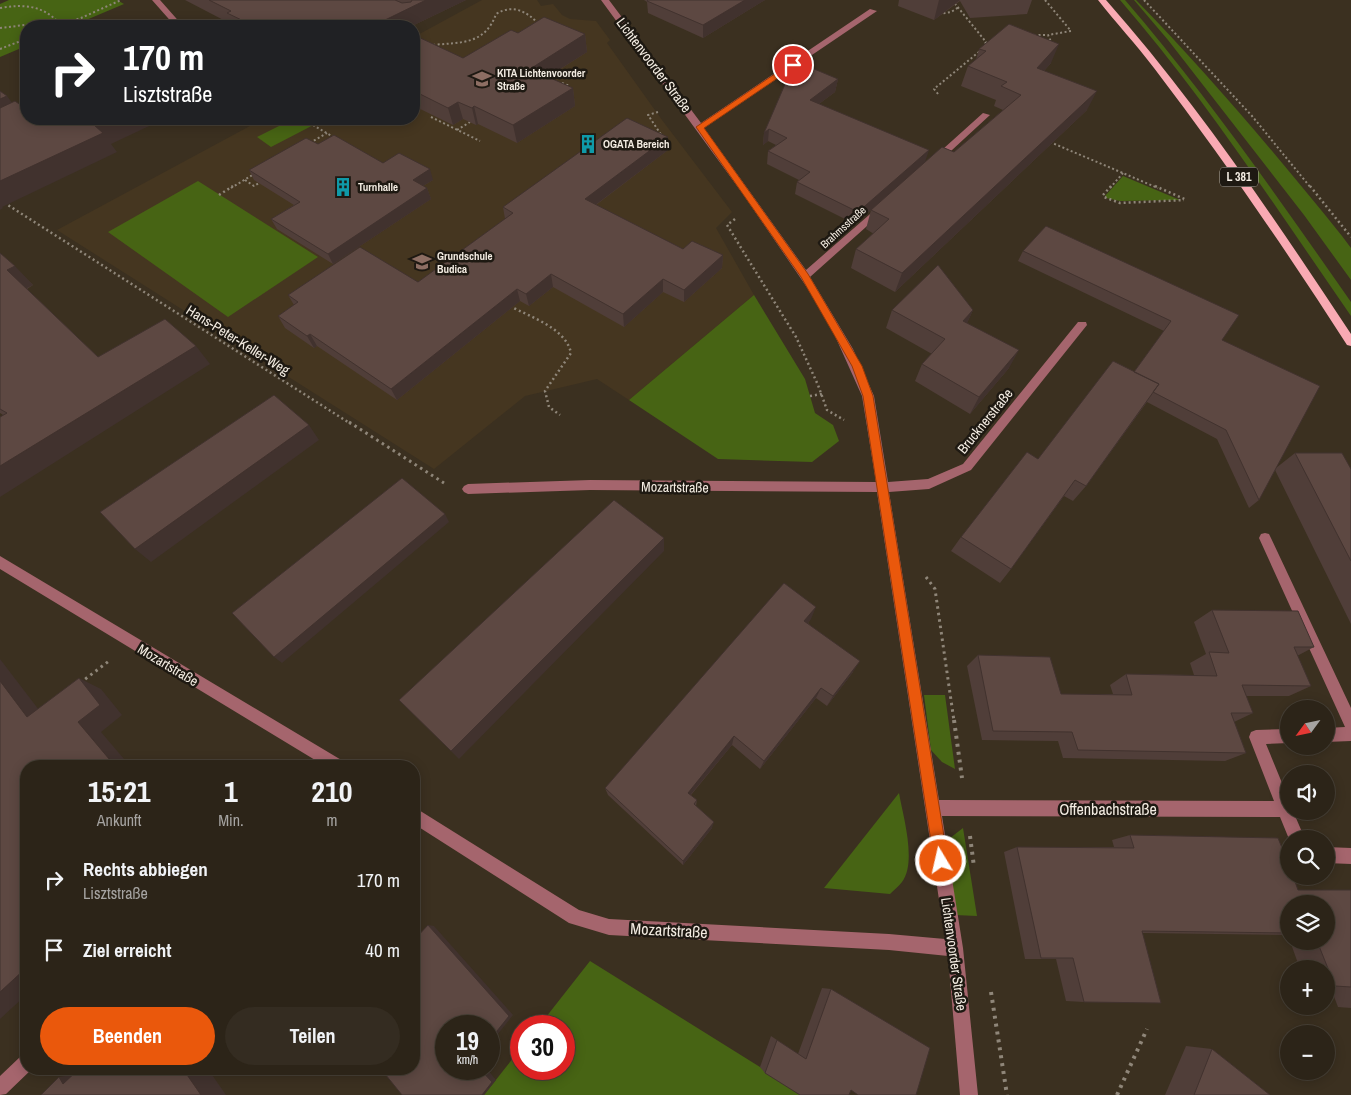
<!DOCTYPE html>
<html lang="de">
<head>
<meta charset="utf-8">
<style>
	:root { --surface:#2c2418; --page:#342c21; --text:#f1f3f6; --muted:#a6a4a2; --line:#484137; --accent:#ea580c }
	body { margin:0; font-family:"Archivo Narrow",sans-serif; background:var(--page); color:var(--text); height:100vh; display:flex; flex-direction:column; font-size:19px; white-space:nowrap }
	* { box-sizing:border-box; margin:0 }
	p { font-size:16px; color:var(--muted) }
	.icon { flex:none; width:28px; height:28px; fill:none; stroke:currentColor; stroke-width:2; stroke-linecap:round; stroke-linejoin:round }
	.map { position:relative; flex:1; overflow:hidden }
	.side { position:absolute; left:20px; top:760px; width:400px; height:315px; display:flex; flex-direction:column; background:var(--surface); border-radius:20px; box-shadow:0 2px 12px #0003,0 0 0 1px var(--line) }
	.side>* { flex:none }
	.hud { position:absolute; left:20px; top:20px; width:400px; height:105px; border-radius:20px; box-shadow:0 2px 12px #0003,0 0 0 1px var(--line); background:#202124; color:#fff; overflow:hidden }
	.needle { width:32px; rotate:237deg }
	.controls { position:absolute; left:1280px; top:700px; display:grid; gap:10px }
	.controls a { display:grid; place-items:center; width:55px; height:55px; border-radius:50%; background:var(--surface); box-shadow:0 2px 12px #0003,0 0 0 1px var(--line); font-size:25px }
	.speed { position:absolute; left:435px; top:1015px; display:flex; gap:10px; font-size:25px; font-weight:700; text-align:center }
	.speed>* { display:grid; place-content:center; width:65px; height:65px; border-radius:50%; background:var(--surface); box-shadow:0 2px 12px #0003,0 0 0 1px var(--line); line-height:1 }
	.speed small { font-size:12px; font-weight:400 }
	.speed .limit { border:8px solid #d22; background:#fff; color:#111 }
	.pin { position:absolute; display:grid; place-items:center; width:42px; height:42px; color:#fff; margin:-21px; border:2px solid #fff; border-radius:50%; box-shadow:0 1px 5px #0007 }
	.me { position:absolute; width:55px; margin:-28px; rotate:351deg; stroke-linejoin:round; filter:drop-shadow(0 0 4px #0008) }
	.turn { display:flex; align-items:center; gap:18px; height:105px; padding:0 20px; font-size:22px }
	.turn .icon { width:65px; height:65px; stroke-width:2.5 }
	.turn b { display:block; font-size:35px; line-height:42px }
	.eta { display:flex; justify-content:space-evenly; align-items:center; height:85px; text-align:center }
	.eta b { font-size:30px; font-weight:700; line-height:35px }
	.button { display:flex; gap:10px; margin-top:auto; padding:10px 20px }
	.button a { flex:1; height:58px; border-radius:30px; background:var(--accent); color:#fff; font-size:20px; font-weight:700; line-height:58px; text-align:center }
	.button a+a { background:var(--page); color:var(--text) }
	ul { padding:0; list-style:none }
	li { display:flex; align-items:center; gap:15px; height:70px; padding:0 20px }
	li div { flex:1 }
	li b { display:block; font-size:19px }
	li em { font-style:normal }
	.map>svg:first-child { display:block }
	.built { fill:#453620 }
	.green { fill:#476414 }
	.lines { fill:none; stroke-linecap:round; stroke-linejoin:round }
	.path-far3 { stroke:#8f8679; stroke-width:2; stroke-dasharray:2 2.5; stroke-linecap:butt }
	.path-far2 { stroke:#8f8679; stroke-width:2.5; stroke-dasharray:2 3; stroke-linecap:butt }
	.path-far1 { stroke:#8f8679; stroke-width:3; stroke-dasharray:2.5 4; stroke-linecap:butt }
	.path { stroke:#8f8679; stroke-width:4; stroke-dasharray:3 5; stroke-linecap:butt }
	.minor { fill:#a5656d; fill-rule:evenodd }
	.major { fill:#f9aab3; fill-rule:evenodd }
	.wall { fill:#503e39 }
	.shaded-wall { fill:#41322e }
	.building { fill:#5d4842; stroke:#41322e }
	.route { fill:#ea580c; stroke:#983908 }
	.labels { text-anchor:middle; stroke-width:5; stroke-linejoin:round; paint-order:stroke }
	.far-poi-label { font-size:11px; font-weight:bold; fill:#f3ece2; stroke:#1e1912; text-anchor:start }
	.far-street-label { font-size:11px; fill:#f3ece2; stroke:#1e1912 }
	.shield { fill:#1e1912; stroke:#b3ada4; stroke-width:1 }
	.shield-label { font-size:12px; font-weight:bold; fill:#f3ece2 }
	.street-label { font-size:14px; fill:#f3ece2; stroke:#1e1912 }
	.near-street-label { font-size:16px; fill:#f3ece2; stroke:#1e1912 }
</style>
</head>
<body>
<div class="map">
<svg width="1351" height="1095" viewBox="0 0 1351 1095">
	<rect width="100%" height="100%" fill="#3b3020"/>
	<path class="built" d="M482,0H537L541,6L553,4L562,15L570,19L596,21L610,40L607,43L662,120L732,212L716,228L754,295L629,400L597,379L525,396L434,469L57,230L263,119H414V37Z"/>
	<path class="green" d="M9,0H117L124,4L72,26H26V46L0,57V4Z
		M1120,0H1125C1207,95 1279,199 1351,302V316C1277,209 1205,98 1120,0Z
		M1134,0H1136C1209,75 1276,154 1342,236L1351,248V280L1304,215L1168,40Z
		M293,119H325L271,147L257,137Z
		M1123,176L1180,200L1120,201L1106,198L1105,196Z
		M198,181L318,257L228,317L108,232Z
		M754,295L805,379L815,413L833,425L839,441L812,462L718,459L629,400Z
		M924,695H945L955,769L942,762L931,750Z
		M899,793C903,816 917,862 902,882C899,886 894,890 890,894L824,888Z
		M963,828L977,916L955,915L947,852L950,838Z
		M590,961L805,1095H484L521,1048V1069H564V1026H539Z"/>
	<g class="lines">
		<path class="path-far3" d="M952,0L986,42L984,46
			M1045,0L1071,31L1048,35
			M1144,0L1252,116L1311,188
			M0,8C24,4 43,5 60,24
			M939,14L951,12L959,7
			M55,26L81,18L121,0
			M0,28L58,21
			M1034,35H1048L1051,42
			M433,45C461,42 485,45 496,14C513,4 526,11 539,24
			M0,49L26,39
			M562,83L570,86
			M938,94L934,89L980,51
			M658,112L648,115L662,136
			M431,117L480,141
			M313,125L335,138
			M457,130L470,122
			M1050,142L1158,188
			M310,143L327,133
			M245,180L254,186L259,183
			M231,188L254,174
			M1110,188L1123,173"/>
		<path class="path-far2" d="M1111,186L1103,195L1104,197L1120,203L1184,200
			M1155,186L1187,200
			M1310,186L1351,237
			M219,195L233,186
			M0,200L351,424
			M735,219L727,225L796,337L818,385L827,410L844,420
			M510,306C530,317 566,328 571,353L545,391L549,407L560,415
			M810,396L822,394"/>
		<path class="path-far1" d="M349,422L444,483
			M926,577L935,589L954,721
			M80,683L109,661"/>
		<path class="path" d="M954,720L962,778
			M970,836L974,867
			M991,992L1007,1095
			M1117,1095L1147,1029"/>
		<path class="minor" d="M152,0H160L183,26H175Z
			M601,0H609L701,123L870,9L877,11L704,128L806,270L877,208L880,207L885,210L810,277L853,349L874,396L888,482L928,479L963,464L1078,322H1086L1087,325L971,470L929,489L889,492L939,800L1274,801L1249,737L1251,732L1256,730L1289,729V743L1266,744L1289,800V811H1293L1305,839H1289L1280,817L942,816L963,948L978,1095H960L948,956L889,950L609,935L569,923L414,824V807L579,910L609,919L889,934L945,939L877,492L590,490L468,494L464,492L462,489L464,486L468,484L590,480L876,482L862,396L831,327L806,286L743,194Z
			M983,113L990,115L939,162H933V158Z
			M1265,533L1269,534L1351,708V741L1326,742V728L1345,727L1259,538L1261,534Z
			M0,556L343,761L345,766H325L0,569Z
			M1326,847L1351,848V864L1326,863Z
			M26,1054V1069H32L6,1094L0,1095V1076L20,1057Z"/>
		<path class="major" d="M1098,0H1106C1197,103 1275,219 1351,334V346L1347,345C1286,250 1222,157 1154,68C1136,44 1116,23 1098,0Z"/>
	</g>
	<path class="wall" d="M185,0H466L412,26H233V25Z
		M644,0H765L703,38L648,13L647,2Z
		M899,0H1032L1027,14L970,18L960,1L934,20L898,6Z
		M518,33L585,34L587,52L548,77L573,88L575,106L517,143L478,124L476,125L463,119L453,125L414,106V35L463,58Z
		M979,49L1051,63L1044,71L1087,110L895,292L851,268L856,249L874,234L866,229L871,210L855,224L795,194L797,182L799,180L767,164L768,151L776,145L768,141L763,145L764,133L838,79L835,92L819,104L925,162L954,152L1003,110L994,106L996,100L961,86L968,66L976,60Z
		M668,137V150L596,205L683,249L723,255L722,268L684,302L663,292L624,327L553,287L529,306L520,301L397,400L317,346L314,348L285,328L278,316L294,305L288,295L418,282L505,219L503,207Z
		M383,163L433,180L423,186L427,188L431,199L333,264L277,229L271,219L294,205L254,180L249,170Z
		M1023,251L1222,340L1276,468L1295,453L1351,469V624L1275,470L1259,500L1249,508L1217,439L1147,402L1086,486L1073,501L1064,496L1011,569L1000,583L951,551L961,537L1038,459L1134,372L1164,331L1018,261Z
		M0,253L33,285L27,289L98,357L210,364L3,415L0,413Z
		M892,310H973L967,323L1009,368L970,414L915,381L922,364L932,354L886,328Z
		M1212,610L1314,647L1297,656L1311,686L1289,696H1246L1253,713L1234,722L1246,753L1225,761L1063,758L1058,741L982,740L967,666L978,655L1061,694H1113L1110,685L1126,674L1194,675L1190,663L1206,654L1194,622Z
		M811,619L808,623L853,672L827,706L816,698L760,769L732,745L691,795L697,800L696,806L712,828L683,865L608,795L605,788Z
		M1130,835L1298,890H1351V1008L1338,1007L1330,986H1326V969H1300L1290,941H1326L1289,904V938L1288,935L1143,933L1084,1002L1066,1001L1056,959H1025L1004,852L1017,847H1114L1112,840Z
		M822,988L831,989L851,1090L765,1073L760,1067L771,1036L798,1054Z
		M1186,1046L1212,1049L1270,1095H1165Z"/>
	<path class="shaded-wall" d="M426,0H466L412,26H385L383,21Z
		M745,0H765L703,38V25Z
		M939,0H960L934,20Z
		M585,34L587,52L533,86L530,69Z
		M1059,44L1051,63L1029,88L1037,68Z
		M838,79L835,92L808,112L810,100Z
		M573,88L575,106L517,143L513,125Z
		M1097,91L1087,110L895,292L902,273Z
		M7,96L22,116L0,126V99Z
		M458,102L463,119L453,125L448,108Z
		M474,106L478,124L476,125L472,108Z
		M108,119H164L111,144L117,152L2,207L3,208L0,210V181L94,125Z
		M769,129L768,141L763,145L764,133Z
		M668,137V150L586,212L585,199Z
		M929,150L925,162L855,224L858,212Z
		M430,169L433,180L416,190L413,180Z
		M427,188L431,199L333,264L328,254Z
		M723,255L722,268L684,302V290Z
		M15,266L33,285L25,289L7,270Z
		M551,274L553,287L529,306L526,294Z
		M663,279V292L624,327L623,314Z
		M517,289L520,301L397,400L391,389Z
		M973,310L965,328L963,321Z
		M310,334L317,346L314,348L307,336Z
		M196,346L210,364L0,497V466Z
		M1019,350L1009,368L970,414L979,397Z
		M309,425L319,440L151,562L135,549Z
		M445,514L449,522L282,663L274,657Z
		M664,538V551L459,759L451,751Z
		M816,607L811,619L800,633L804,621Z
		M0,659L52,727L27,717L0,681Z
		M860,661L853,672L827,706L833,696Z
		M79,678L101,689L122,715L101,732L130,766H115L78,722Z
		M821,688L816,698L760,769L764,761Z
		M734,736L732,745L687,799L688,793Z
		M714,822L712,828L683,865V861Z
		M428,925L434,926L513,1015L489,1045V1041Z
		M26,968V995L0,1019V992Z
		M183,1069H208L226,1095H201Z
		M480,1069H487L496,1080L484,1095H482Z
		M87,1072L63,1084L59,1077Z"/>
	<path class="building" d="M209,0H395L402,3L411,2L412,0H426L383,21L396,26H254L227,13L231,11Z
		M648,0H745L703,25L647,1Z
		M544,17L585,34L530,69L573,88L513,125L474,106L472,108L458,102L448,108L414,91V35L463,58L511,30L518,33Z
		M1009,24L1059,44L1037,68L1097,91L902,273L856,249L889,219L871,210L942,147L954,152L1021,95L1001,86L1007,82L968,66L986,51L979,49Z
		M795,61L838,79L810,100L929,150L858,212L797,182L810,172L768,151L787,138L769,129L764,133Z
		M0,91L7,96L0,99Z
		M15,101L26,109V119H108L94,125L103,133L0,181V108Z
		M627,118L668,137L585,199L683,249L692,241L723,255L684,290L663,279L623,314L551,274L526,294L517,289L391,389L310,334L307,336L278,316L298,302L288,295L360,247L418,282L513,213L503,207Z
		M334,135L383,163L399,153L430,169L413,180L427,188L328,254L271,219L300,202L249,170L306,138L318,144Z
		M1046,226L1239,315L1222,340L1320,386L1259,500L1226,430L1153,392L1159,384L1134,372L1171,321L1023,251Z
		M0,253L15,266L7,270L98,357L165,319L196,346L0,466V417L7,413L0,409Z
		M938,265L973,310L963,321L1019,350L979,397L922,364L945,339L892,310Z
		M1113,361L1159,384L1086,486L1075,480L1011,569L961,537L1027,452L1038,459Z
		M274,395L309,425L135,549L100,512Z
		M1295,453H1342L1351,469V561Z
		M402,478L445,514L274,657L232,613Z
		M614,500L664,538L451,751L399,700Z
		M784,583L816,607L804,621L860,661L833,696L821,688L764,761L734,736L688,793L697,800L694,804L714,822L683,861L605,788Z
		M1212,610L1298,611L1314,647H1294L1311,686L1242,685L1253,713H1231L1246,753L1078,750L1072,732L993,731L978,655L1050,657L1061,694L1132,695L1126,674L1217,676L1209,652L1229,653Z
		M79,678L100,705L78,722L115,766H26V968L0,992V681L27,717Z
		M1130,835L1278,838L1289,865V876H1293L1298,890H1351V987L1335,986L1317,941H1326V904H1289V933L1142,931L1161,1003L1084,1002L1073,958H1041L1017,847L1134,848Z
		M428,925L509,1016L489,1041V1026H446V1069H480L492,1082L482,1095H402L381,1069H414V940Z
		M831,989L930,1048L916,1095H858L851,1090L849,1095H800L765,1073L777,1040L806,1059Z
		M1212,1049L1270,1095H1194Z
		M79,1069H183L201,1095H41L59,1077L63,1084Z"/>
	<path class="route" d="M791,63L797,65L704,128L808,274L862,366L873,396L948,861L946,866L941,868L936,866L934,861L863,396L852,366L801,277L696,127Z"/>
	<defs>
		<g id="school-bare" transform="scale(1.5)"><path d="M0-5L7-2L0 1L-7-2ZM-4 1L0 2.5L4 1V4Q0 6-4 4Z" fill="#8d6e63" stroke="#1e1912" stroke-width="2.5" paint-order="stroke"/></g>
		<g id="building-bare" transform="scale(1.5)"><path d="M-4-6H4V6H1V3H-1V6H-4ZM-2.5-4.3h1.7v1.8h-1.7ZM.8-4.3h1.7v1.8H.8ZM-2.5-1h1.7V.8h-1.7ZM.8-1h1.7V.8H.8Z" fill="#0f9aa8" stroke="#1e1912" stroke-width="2.5" paint-order="stroke"/></g>
	</defs>
	<g fill-rule="evenodd">
		<use href="#school-bare" x="482" y="79"/>
		<use href="#building-bare" x="588" y="144"/>
		<use href="#building-bare" x="343" y="187"/>
		<use href="#school-bare" x="422" y="262"/>
	</g>
	<g class="labels">
		<g class="far-poi-label">
			<text x="497" y="77">KITA Lichtenvoorder<tspan x="497" dy="13">Straße</tspan></text>
			<text x="603" y="148">OGATA Bereich</text>
			<text x="358" y="191">Turnhalle</text>
			<text x="437" y="260">Grundschule<tspan x="437" dy="13">Budica</tspan></text>
		</g>
		<g class="far-street-label">
			<text transform="translate(843 227) rotate(-42)" y="4">Brahmsstraße</text>
		</g>
		<rect class="shield" x="1220" y="167.5" width="38" height="19" rx="4"/>
		<g class="shield-label">
			<text x="1239" y="181">L 381</text>
		</g>
		<g class="street-label">
			<text transform="translate(654 65) rotate(53)" y="5">Lichtenvoorder Straße</text>
			<text transform="translate(238 340) rotate(32)" y="5">Hans-Peter-Keller-Weg</text>
			<text transform="translate(985 421) rotate(-51)" y="5">Brucknerstraße</text>
			<text transform="translate(675 487) rotate(1)" y="5">Mozartstraße</text>
			<text transform="translate(168 665) rotate(31)" y="5">Mozartstraße</text>
			<text transform="translate(954 954) rotate(82)" y="5">Lichtenvoorder Straße</text>
		</g>
		<g class="near-street-label">
			<text x="1108" y="815">Offenbachstraße</text>
			<text transform="translate(669 930) rotate(3)" y="6">Mozartstraße</text>
		</g>
	</g>
</svg>
<div class="controls">
<a><svg class="needle" viewBox="-14 -14 28 28"><path d="M0-13l5 13h-10z" fill="#e53935"/><path d="M0 13l5-13h-10z" fill="#a6a4a2"/></svg></a>
<a><svg class="icon" aria-label="sound" viewBox="0 0 24 24"><path d="M4 9h4l5-4v14l-5-4H4zM17 9q2 3 0 6"/></svg></a>
<a><svg class="icon" aria-label="search" viewBox="0 0 24 24"><circle cx="10" cy="10" r="6"/><path d="M15 15l6 6"/></svg></a>
<a><svg class="icon" aria-label="layers" viewBox="0 0 24 24"><path d="M12 4l9 5-9 5-9-5zM3 14l9 5 9-5"/></svg></a>
<a>+</a>
<a>−</a>
</div>
<div class="speed"><div>19<small>km/h</small></div><div class="limit">30</div></div>
<div class="pin" style="left:793px;top:65px;background:#d93025"><svg class="icon" aria-label="arrive" viewBox="0 0 24 24"><path d="M6 21V4h12l-3 4 3 4H6"/></svg></div>
<svg class="me" style="left:941px;top:861px" viewBox="-20 -20 40 40"><circle r="17" fill="#ea580c" stroke="#fff" stroke-width="3"/><path d="M0-11L8 9 0 5-8 9z" fill="#fff"/></svg>
<div class="hud">
<div class="turn"><svg class="icon" aria-label="right" viewBox="0 0 24 24"><path d="M7 20v-9h11M14 6l5 5-5 5"/></svg><div><b>170 m</b>Lisztstraße</div></div>
</div>
<section class="side">
<div class="eta">
<div><b>15:21</b><p>Ankunft</p></div>
<div><b>1</b><p>Min.</p></div>
<div><b>210</b><p>m</p></div>
</div>
<ul>
<li><svg class="icon" aria-label="right" viewBox="0 0 24 24"><path d="M7 20v-9h11M14 6l5 5-5 5"/></svg><div><b>Rechts abbiegen</b><p>Lisztstraße</p></div><em>170 m</em></li>
<li><svg class="icon" aria-label="arrive" viewBox="0 0 24 24"><path d="M6 21V4h12l-3 4 3 4H6"/></svg><div><b>Ziel erreicht</b></div><em>40 m</em></li>
</ul>
<div class="button"><a>Beenden</a><a>Teilen</a></div>
</section>
</div>
</body>
</html>
